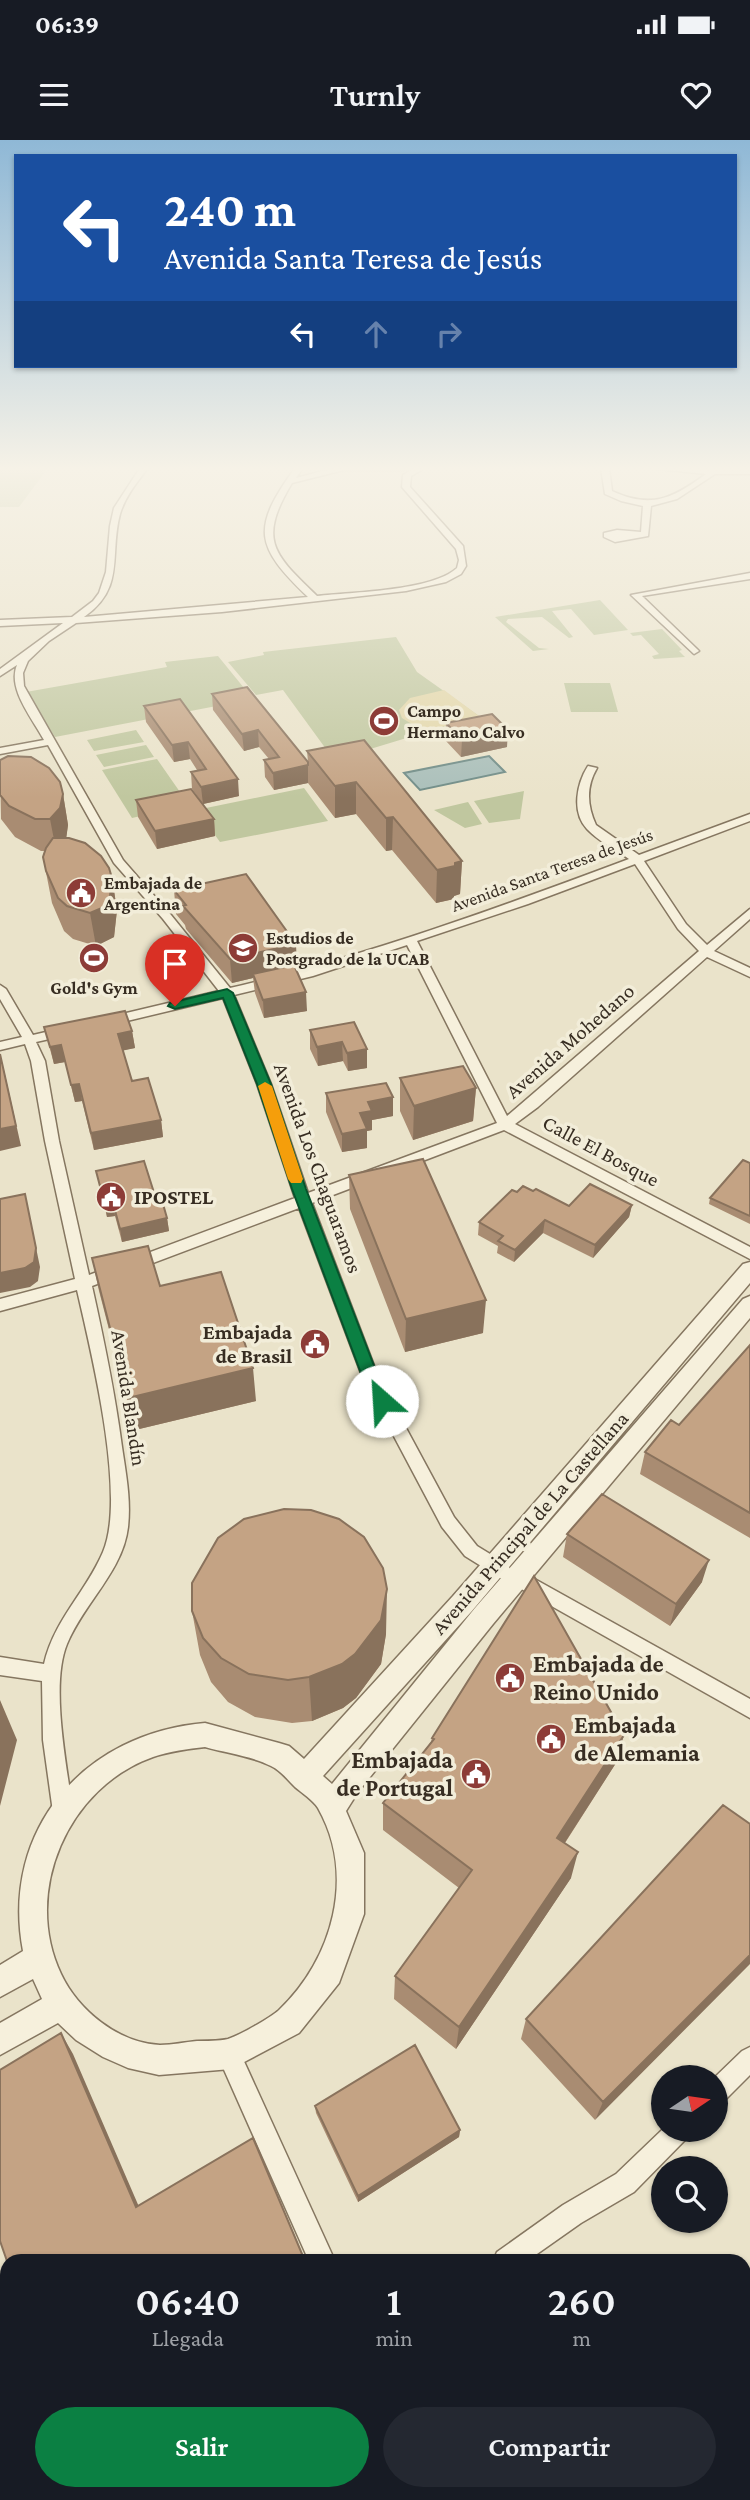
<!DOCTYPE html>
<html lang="es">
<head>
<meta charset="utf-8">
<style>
	:root { --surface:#171b24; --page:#242831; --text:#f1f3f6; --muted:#9ea1a6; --accent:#0b8043 }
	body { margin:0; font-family:"Crimson Pro",serif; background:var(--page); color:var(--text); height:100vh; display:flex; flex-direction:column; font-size:26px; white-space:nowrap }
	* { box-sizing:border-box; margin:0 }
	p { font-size:23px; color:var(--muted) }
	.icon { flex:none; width:38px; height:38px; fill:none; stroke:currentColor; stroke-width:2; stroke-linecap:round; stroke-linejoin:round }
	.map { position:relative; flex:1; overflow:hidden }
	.drawer { position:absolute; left:0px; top:2114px; width:751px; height:247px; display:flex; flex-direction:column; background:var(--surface); border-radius:21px 21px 0 0; box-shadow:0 2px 5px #0004 }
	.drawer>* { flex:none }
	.guide { position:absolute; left:14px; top:14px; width:723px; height:214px; border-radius:0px; box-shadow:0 2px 5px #0004; background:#1a4fa0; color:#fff; overflow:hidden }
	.needle { width:46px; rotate:77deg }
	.fabs { position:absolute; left:651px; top:1925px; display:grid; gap:14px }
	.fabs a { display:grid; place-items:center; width:77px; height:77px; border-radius:50%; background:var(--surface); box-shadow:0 2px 5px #0004; font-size:35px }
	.pin { position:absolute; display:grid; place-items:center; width:60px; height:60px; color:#fff; margin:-72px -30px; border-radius:50% 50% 50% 0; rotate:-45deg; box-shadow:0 0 7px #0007 }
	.pin .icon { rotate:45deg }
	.me { position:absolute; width:77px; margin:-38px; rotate:334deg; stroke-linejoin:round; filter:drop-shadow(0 0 5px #0008) }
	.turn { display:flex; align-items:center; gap:24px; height:147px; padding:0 35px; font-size:32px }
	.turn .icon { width:91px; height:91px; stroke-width:2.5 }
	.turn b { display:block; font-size:49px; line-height:60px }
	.lanes { display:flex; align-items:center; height:66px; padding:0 35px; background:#0003; justify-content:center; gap:35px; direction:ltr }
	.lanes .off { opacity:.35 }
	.eta { display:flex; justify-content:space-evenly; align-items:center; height:119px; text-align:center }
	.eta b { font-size:42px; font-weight:600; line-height:49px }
	.action { display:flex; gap:14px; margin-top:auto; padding:14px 35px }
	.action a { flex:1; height:80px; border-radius:42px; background:var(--accent); color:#fff; font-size:28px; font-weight:600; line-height:80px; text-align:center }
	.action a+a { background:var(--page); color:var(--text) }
	.status { display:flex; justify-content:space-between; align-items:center; height:49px; padding:0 35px; background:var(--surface); direction:ltr }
	.status svg { height:19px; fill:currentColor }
	header { display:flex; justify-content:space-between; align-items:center; height:91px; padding:0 35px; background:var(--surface); font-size:32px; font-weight:600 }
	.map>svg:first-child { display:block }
	.green { fill:#c0c79f }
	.sand { fill:#e3d7aa }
	.water { fill:#aabfba; stroke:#718d88; stroke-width:2 }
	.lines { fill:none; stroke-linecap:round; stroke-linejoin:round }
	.minor-casing { stroke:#857660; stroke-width:3 }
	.tertiary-casing { stroke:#857660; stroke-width:3 }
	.minor { fill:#f6f0dc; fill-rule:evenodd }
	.tertiary { fill:#f6f0dc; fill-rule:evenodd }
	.wall { fill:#a98c72 }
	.shaded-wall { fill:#89725c }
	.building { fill:#c4a384; stroke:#89725c; stroke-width:2 }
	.route { fill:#0b8043; stroke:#07532c; stroke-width:2 }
	.slow { fill:#f59e0b }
	.labels { text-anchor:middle; stroke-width:7; stroke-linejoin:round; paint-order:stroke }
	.far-poi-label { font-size:18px; font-weight:bold; fill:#372d22; stroke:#f2edd9; text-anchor:start }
	.far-street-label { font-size:18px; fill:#372d22; stroke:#f2edd9 }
	.street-label { font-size:21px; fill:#372d22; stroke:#f2edd9 }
	.poi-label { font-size:21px; font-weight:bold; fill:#372d22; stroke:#f2edd9; text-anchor:start }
	.near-poi-label { font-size:24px; font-weight:bold; fill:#372d22; stroke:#f2edd9; text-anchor:start }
</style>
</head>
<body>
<div class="status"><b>06:39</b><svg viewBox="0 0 49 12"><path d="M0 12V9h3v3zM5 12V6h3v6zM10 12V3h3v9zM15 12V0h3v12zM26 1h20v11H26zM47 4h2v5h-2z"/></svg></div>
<header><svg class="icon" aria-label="menu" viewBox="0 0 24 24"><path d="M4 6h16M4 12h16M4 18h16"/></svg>Turnly<svg class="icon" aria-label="heart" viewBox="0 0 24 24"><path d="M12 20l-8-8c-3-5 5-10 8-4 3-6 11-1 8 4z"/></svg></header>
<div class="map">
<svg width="750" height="2360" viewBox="0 0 750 2360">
	<rect width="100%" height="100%" fill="#eae3ca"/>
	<path class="green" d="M0,328H48L19,367H0Z
		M600,460L628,490L594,495L571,469L552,471L573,497L569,498L542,477L508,479L506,482L539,508L549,509L533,511L495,477Z
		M662,489L682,510L679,511L685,517L654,519L652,516L659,514L641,495L633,496L630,493Z
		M396,497L417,532L479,576L334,620L283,550L256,555L228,522L264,515L263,512Z
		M218,516L253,559L55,597L26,552L167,527L165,522Z
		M564,543H610L618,572H571Z
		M136,590L144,602L94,611L87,600Z
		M146,605L154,617L104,627L96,615Z
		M157,619L189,665L132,678L102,630Z
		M304,648L328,681L220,702L199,673L206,668Z
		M524,651L520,679L489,683L474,661Z
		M468,662L482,684L465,688L434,670Z"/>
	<path class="sand" d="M444,550L479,576L425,592L402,578L399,570L410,558Z"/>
	<path class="water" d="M489,616L505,632L420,650L404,633Z"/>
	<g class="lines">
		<g class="minor-casing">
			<path id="minor" d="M140,328H148C137,342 125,357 120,374C109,415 126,448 84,477L308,457C255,406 251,389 295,328H303L296,338L334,328H408L404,330H344L292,343C257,401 274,414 317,456C352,452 432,451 457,428L459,420L456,409L402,347L403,335L415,328H425L411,336L410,347L463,406L466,426L461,434L446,442L406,451L222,472L76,483L49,501L28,521L23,533L24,546L123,720L171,775L230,848C366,816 498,768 629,719C616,710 598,701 587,689C571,672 577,643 588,626L597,628C586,647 587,665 596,685L639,715L750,674V681L644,721L686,784L707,805L750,769V779L714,811L750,828V837L707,817L538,967L515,984L750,1107V1119L504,990L312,1063L378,1236L454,1377L477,1406L508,1425L511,1431L508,1437L502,1439L465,1416L442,1387L362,1236L299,1068L92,1146C104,1200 115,1253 122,1307C126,1334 131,1360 128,1387C123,1431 84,1463 67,1504C50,1545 67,1627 73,1672L70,1679L63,1682L56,1679L53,1672L43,1600L42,1541L0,1535V1517L44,1524C54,1480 86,1452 103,1412C127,1356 91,1211 77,1150L0,1171V1159L75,1139L45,1001L31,921L25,904L0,910V902L22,897L0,859V845L6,849L33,895L67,887L73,891L72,894L36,902L45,921L59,1001L89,1135L295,1058L257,944L223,858L106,886L100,882L101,879L219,851L163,779L114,723L48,605L0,614V608L44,600C33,579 7,549 17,525L0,536V529L63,483L0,486V480L72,477L93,461L99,453L106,432L110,386L114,368ZM635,724L678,789L699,811L507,976L417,801L528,764ZM407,805L497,983L308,1053L271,944L234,855L313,836Z
				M601,328H609L612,351C651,369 672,359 706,334L648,328L750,330V334H715L677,359L651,366L648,396L615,402L604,397V393L617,390L641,392L643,366L621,361L605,354Z
				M750,433V439L642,456L697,509L699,511L694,514L631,455Z
				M522,1432L750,1559V1578L516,1446L513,1440L516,1434Z
				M229,1902L237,1906L335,2121H309L217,1914L221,1906Z
				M750,1907V1935L724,1961L716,1965L715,1937L742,1911Z
				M663,1989L691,1990L687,1998L634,2052L581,2083L527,2121H493L497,2112L563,2065L616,2034Z
				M0,2174L7,2177V2225L0,2222Z
				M34,2354H62L64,2360H36Z
				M154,2354H188L185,2360H151Z
				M412,2354H440L443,2360H415Z"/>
		</g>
		<g class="tertiary-casing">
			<path id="tertiary" d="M750,1122V1143L471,1472L323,1636L332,1644L475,1468L743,1159L750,1156V1178L493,1484L358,1652L346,1671L364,1713V1774L339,1843L299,1893L231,1929L159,1935L128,1928L103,1917L76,1900L58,1883L0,1915V1883L42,1859L33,1839L0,1857V1825L23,1811C0,1689 85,1593 205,1583L279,1603L289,1606L304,1619L453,1456L743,1124ZM205,1607C226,1613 252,1616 271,1626C280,1630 288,1640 295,1647C302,1653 313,1660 318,1668C356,1735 333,1819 279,1870C270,1878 240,1895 228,1899C219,1901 206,1901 197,1901C185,1902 172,1905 160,1905C118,1903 78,1870 61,1834C22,1752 68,1647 153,1617C170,1611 188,1609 205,1607Z"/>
		</g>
		<use href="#minor" class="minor"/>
		<use href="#tertiary" class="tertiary"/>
	</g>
	<path class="wall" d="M212,554L308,622L307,611L364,600L462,721L460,754L454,756V759L436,763L392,710L386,711L356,674L335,678L308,643L274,650L265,637L264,620L269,619L259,607L244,611L213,570Z
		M180,559L239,656L203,664L214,679L215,696L157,709L138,677L136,660H200L192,649L191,632L197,630L190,619L174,622L146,582L144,566Z
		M446,583L507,607L461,617L445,600Z
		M0,620L63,654L68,685L66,698L112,738L117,770L114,797L96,806L73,799L64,791L52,763L43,717L45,711H41L15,697L1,679Z
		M174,750L297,827H295L307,871L264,878L255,853L253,838L232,843L186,789L185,785L176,774Z
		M44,887L132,891L135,908L123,910L132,941L161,980L163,997L94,1010L82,961L75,962L65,922L54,924Z
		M310,890L367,909V928L348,931L343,921L318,926L310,909Z
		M400,938L476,948L473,981L413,1000L400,971Z
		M326,953L393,957V976L372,980V990L367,991V1008L342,1012L326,972Z
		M750,1023V1084L709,1064L710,1058Z
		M96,1031L156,1059L167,1078L169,1091L122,1102L115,1076L107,1077Z
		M349,1035L483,1193L405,1212L350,1069Z
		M533,1051L569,1066L632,1065L629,1077L593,1118L543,1093L514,1122L497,1113L498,1106L478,1095L479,1082L517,1052Z
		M92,1118L160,1146L256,1261L135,1290L99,1151Z
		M750,1205V1398L640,1334L645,1312L679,1285Z
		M567,1394L702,1442L670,1486L563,1417Z
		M192,1471L386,1494L381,1524L356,1558L343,1568L312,1581L292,1583L255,1577L228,1562L211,1542L200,1515Z
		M432,1598L616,1623L565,1703L571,1738L456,1909L394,1859L395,1836L459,1748L383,1690V1663L431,1602Z
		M750,1684L595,1980L521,1899L526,1879Z
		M315,1966L460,1990L459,1997L358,2062L316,1973Z"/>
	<path class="shaded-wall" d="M258,590L259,607L244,611L242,594Z
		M508,590L507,607L461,617L462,600Z
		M188,602L190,619L174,622L172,605Z
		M308,625V643L274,650L273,633Z
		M238,639L239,656L203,664L201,647Z
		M356,642V674L335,678V646Z
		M63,654L68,685L66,700L56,710L50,679Z
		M393,677L392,710L386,711V678Z
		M214,679L215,696L157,709L155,691Z
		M462,721L460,754L454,756V759L436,763L437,730L455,723Z
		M112,738L117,770L114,797L96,806L90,773Z
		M296,804L297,827L254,837L253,834V838L232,843L230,819Z
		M306,852L307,871L264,878L263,860Z
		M132,891L135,908L121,911L118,894Z
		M342,902L343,921L318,926L317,907Z
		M61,905L65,922L54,924L50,907Z
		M367,909V928L348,931L347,913Z
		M4,930L21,1006L0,1011V989Z
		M79,944L82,961L75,962L71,945Z
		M476,948L473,981L413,1000L414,966Z
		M393,957V976L372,980V990L367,991V1008L342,1012V994L368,962Z
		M161,980L163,997L94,1010L91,993Z
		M25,1054L40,1127L38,1141L30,1147L0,1153V1133Z
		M113,1063L115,1076L107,1077L105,1065Z
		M632,1065L629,1077L593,1118L595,1105Z
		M167,1078L169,1091L122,1102L120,1089Z
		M545,1080L543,1093L514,1122L515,1110Z
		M486,1160L483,1193L405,1212L406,1179Z
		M253,1228L256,1261L135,1290L128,1258Z
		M709,1420L702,1442L670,1486L676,1464Z
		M387,1449L386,1494L381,1524L356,1558L343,1568L312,1581L309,1537Z
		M0,1560L17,1600L0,1666Z
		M624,1595L616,1623L551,1724L557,1698Z
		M578,1712L571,1738L456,1909L459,1887Z
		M750,1815V1824L595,1980L603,1962Z
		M61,1893L73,1914L146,2083L136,2067Z
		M460,1990L459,1997L358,2062V2056Z
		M0,2224L2,2226L7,2242V2283L0,2290Z
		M7,2334V2354H26L24,2360H0V2352Z
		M92,2354H107L101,2357Z"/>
	<path class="building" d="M247,547L308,622V625L273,633L264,620L279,617L258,590L242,594L212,554Z
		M180,559L238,639L201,647L191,632L206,629L188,602L172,605L144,566Z
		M492,574L508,590L462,600L446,583Z
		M364,600L462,721L455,723V726L437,730L393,677L386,678L356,642L335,646L307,611Z
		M8,616L31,617L49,628L60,642L63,654L60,668L50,679H35L9,666L0,655V620Z
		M191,649L214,679L155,691L136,660Z
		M53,698H69L85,703L101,716L109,728L112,738L109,765L90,773L67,766L58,758L46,731L43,717L46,708Z
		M246,734L296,804L230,819L183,766L186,765L174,750Z
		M294,825L306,852L263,860L253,834Z
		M125,871L132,891L118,894L132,941L148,938L161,980L91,993L79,944L71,945L61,905L50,907L44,887Z
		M354,882L367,909L347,913L342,902L317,907L310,890Z
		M0,914L16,986L0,989Z
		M463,926L476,948L414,966L400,938Z
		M386,943L393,957L368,962L372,971L360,973L367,989L342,994L326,953Z
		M423,1019L486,1160L406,1179L349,1035Z
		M743,1020L750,1023V1076L710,1058Z
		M144,1021L156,1059L161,1057L167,1078L120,1089L113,1063L105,1065L96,1031Z
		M590,1044L632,1065L595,1105L545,1080L515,1110L498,1101L503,1096L479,1082L512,1050L517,1052L523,1046L533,1051L536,1049L569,1066Z
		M25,1054L36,1108L34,1122L25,1128L0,1133V1059Z
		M148,1106L160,1146L221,1132L253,1228L128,1258L92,1118Z
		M750,1205V1373L645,1312L671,1280L679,1285Z
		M602,1354L709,1420L676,1464L567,1394Z
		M284,1369L311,1370L339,1379L364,1397L383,1428L387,1449L381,1480L355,1514L342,1524L309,1537L288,1540L249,1534L221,1518L203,1498L192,1471V1443L218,1398L244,1379Z
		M534,1436L624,1595L557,1698L578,1712L459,1887L395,1836L472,1730L383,1663L434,1599L432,1598Z
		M723,1665L750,1684V1815L603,1962L526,1879Z
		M61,1893L136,2067L253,1998L305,2121H7L0,2101V1930Z
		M415,1905L460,1990L358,2056L315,1966Z
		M0,2314L7,2315V2334L0,2352Z"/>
	<linearGradient id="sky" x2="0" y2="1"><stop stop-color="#8fb8d6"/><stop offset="0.5" stop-color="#f6f2e7"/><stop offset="1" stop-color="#f6f2e7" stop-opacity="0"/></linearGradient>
	<rect width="750" height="658" fill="url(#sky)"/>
	<path class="route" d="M227,849L233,853L271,944L306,1049L378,1236L391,1261L388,1265H376L362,1236L292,1049L257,944L223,858L175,869L168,866L170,863Z"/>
	<path class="slow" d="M265,942L272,946L303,1039L301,1043H291L288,1039L258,946Z"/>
	<defs>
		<g id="stadium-disc" transform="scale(1.575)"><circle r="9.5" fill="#8d3c37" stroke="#f2edd9"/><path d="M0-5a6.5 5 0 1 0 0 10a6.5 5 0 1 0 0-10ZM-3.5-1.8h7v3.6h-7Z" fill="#fff"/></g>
		<g id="civic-disc" transform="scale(1.575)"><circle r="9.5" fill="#8d3c37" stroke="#f2edd9"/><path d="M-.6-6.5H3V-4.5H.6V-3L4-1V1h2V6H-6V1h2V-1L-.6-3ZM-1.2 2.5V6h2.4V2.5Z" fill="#fff"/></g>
		<g id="university-disc" transform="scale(1.575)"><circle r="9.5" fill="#8d3c37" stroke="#f2edd9"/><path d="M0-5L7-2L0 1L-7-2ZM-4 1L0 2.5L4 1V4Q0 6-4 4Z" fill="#fff"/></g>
	</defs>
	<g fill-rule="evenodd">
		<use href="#stadium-disc" x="384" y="581"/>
		<use href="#civic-disc" x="81" y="753"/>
		<use href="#university-disc" x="243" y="808"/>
		<use href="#stadium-disc" x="94" y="818"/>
		<use href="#civic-disc" x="111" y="1057"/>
		<use href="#civic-disc" x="315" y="1204"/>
		<use href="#civic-disc" x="510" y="1538"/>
		<use href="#civic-disc" x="551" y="1599"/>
		<use href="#civic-disc" x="476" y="1634"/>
	</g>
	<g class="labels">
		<g class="far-poi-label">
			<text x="407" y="577">Campo<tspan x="407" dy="21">Hermano Calvo</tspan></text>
			<text x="104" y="749">Embajada de<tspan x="104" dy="21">Argentina</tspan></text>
			<text x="266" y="804">Estudios de<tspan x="266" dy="21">Postgrado de la UCAB</tspan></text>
			<text x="94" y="854" text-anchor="middle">Gold's Gym</text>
		</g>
		<g class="far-street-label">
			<text transform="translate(552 730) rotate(-20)" y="6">Avenida Santa Teresa de Jesús</text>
		</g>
		<g class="street-label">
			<text transform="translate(570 901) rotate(-41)" y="7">Avenida Mohedano</text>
			<text transform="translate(601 1011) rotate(28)" y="7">Calle El Bosque</text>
			<text transform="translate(318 1028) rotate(70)" y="7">Avenida Los Chaguaramos</text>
			<text transform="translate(129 1258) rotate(81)" y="7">Avenida Blandín</text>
			<text transform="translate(530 1383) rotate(-49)" y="7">Avenida Principal de La Castellana</text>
		</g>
		<g class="poi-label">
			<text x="134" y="1064">IPOSTEL</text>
			<text x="292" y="1199" text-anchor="end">Embajada<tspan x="292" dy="24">de Brasil</tspan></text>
		</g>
		<g class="near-poi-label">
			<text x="533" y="1532">Embajada de<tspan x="533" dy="28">Reino Unido</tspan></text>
			<text x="574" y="1593">Embajada<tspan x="574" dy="28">de Alemania</tspan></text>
			<text x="453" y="1628" text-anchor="end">Embajada<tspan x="453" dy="28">de Portugal</tspan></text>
		</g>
	</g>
</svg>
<div class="fabs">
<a><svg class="needle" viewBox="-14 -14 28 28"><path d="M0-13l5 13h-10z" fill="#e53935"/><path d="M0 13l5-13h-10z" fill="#9ea1a6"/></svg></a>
<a><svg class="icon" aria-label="search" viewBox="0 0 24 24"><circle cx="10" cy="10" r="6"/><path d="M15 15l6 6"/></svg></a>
</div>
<div class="pin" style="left:175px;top:866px;background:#d93025"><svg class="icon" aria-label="arrive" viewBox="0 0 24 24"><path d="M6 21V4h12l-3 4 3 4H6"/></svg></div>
<svg class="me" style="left:382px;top:1261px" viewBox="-20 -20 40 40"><circle r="19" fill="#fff"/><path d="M0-13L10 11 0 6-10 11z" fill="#0b8043"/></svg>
<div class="guide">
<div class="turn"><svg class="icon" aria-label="left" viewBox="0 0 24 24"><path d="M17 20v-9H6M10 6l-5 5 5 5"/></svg><div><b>240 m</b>Avenida Santa Teresa de Jesús</div></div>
<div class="lanes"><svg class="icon" aria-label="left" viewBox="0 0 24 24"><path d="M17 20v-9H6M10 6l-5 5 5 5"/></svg><svg class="icon off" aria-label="ahead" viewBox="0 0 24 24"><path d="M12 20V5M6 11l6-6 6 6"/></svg><svg class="icon off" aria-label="right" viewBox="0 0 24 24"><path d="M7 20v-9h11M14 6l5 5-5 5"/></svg></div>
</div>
<section class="drawer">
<div class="eta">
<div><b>06:40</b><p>Llegada</p></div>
<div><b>1</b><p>min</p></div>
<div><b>260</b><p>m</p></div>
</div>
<div class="action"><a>Salir</a><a>Compartir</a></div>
</section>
</div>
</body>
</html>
